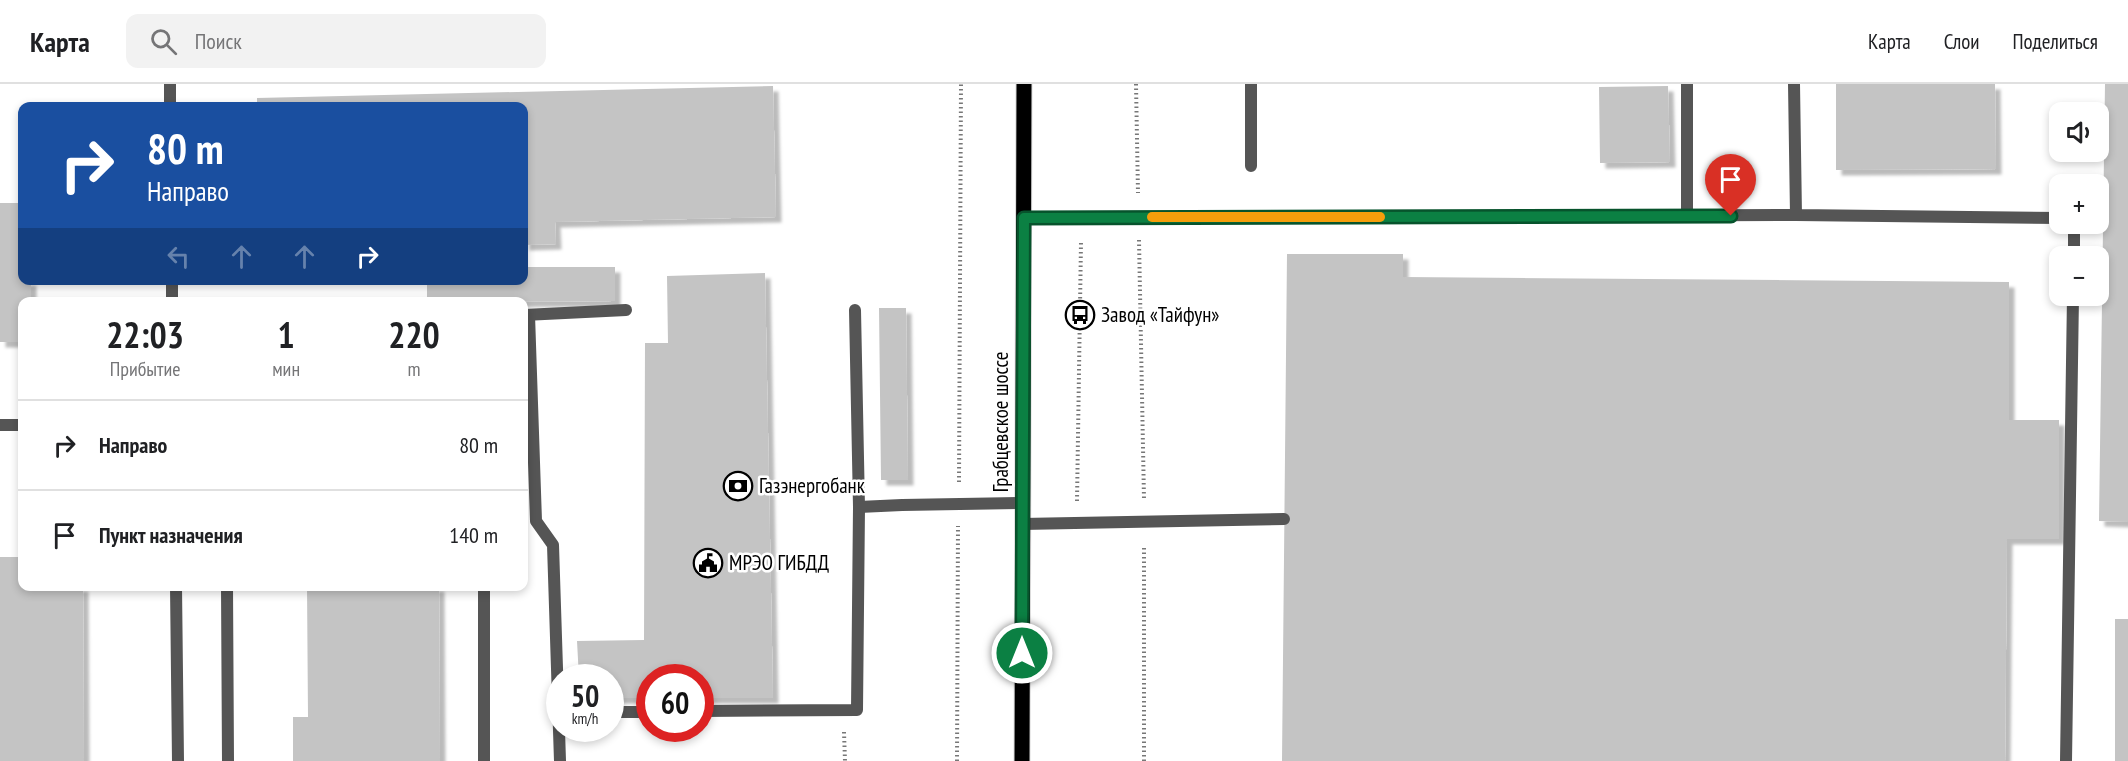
<!DOCTYPE html>
<html lang="ru">
<head>
<meta charset="utf-8">
<style>
	:root { --surface:#fff; --page:#f2f2f2; --text:#202124; --muted:#757577; --line:#e0e0e0 }
	body { margin:0; font-family:"PT Sans Narrow",sans-serif; background:var(--page); color:var(--text); height:100vh; display:flex; flex-direction:column; font-size:22px; white-space:nowrap }
	* { box-sizing:border-box; margin:0 }
	p { font-size:20px; color:var(--muted) }
	.icon { flex:none; width:33px; height:33px; fill:none; stroke:currentColor; stroke-width:2; stroke-linecap:round; stroke-linejoin:round }
	.map { position:relative; flex:1; overflow:hidden }
	.drawer { position:absolute; left:18px; top:213px; width:510px; height:294px; display:flex; flex-direction:column; background:var(--surface); border-radius:12px; box-shadow:0 3px 9px #0003 }
	.drawer>* { flex:none }
	.hud { position:absolute; left:18px; top:18px; width:510px; height:183px; border-radius:12px; box-shadow:0 3px 9px #0003; background:#1a4fa0; color:#fff; overflow:hidden }
	.tools { position:absolute; left:2049px; top:18px; display:grid; gap:12px }
	.tools a { display:grid; place-items:center; width:60px; height:60px; border-radius:12px; background:var(--surface); box-shadow:0 3px 9px #0003; font-size:30px }
	.speed { position:absolute; left:546px; top:580px; display:flex; gap:12px; font-size:30px; font-weight:700; text-align:center }
	.speed>* { display:grid; place-content:center; width:78px; height:78px; border-radius:50%; background:var(--surface); box-shadow:0 3px 9px #0003; line-height:1 }
	.speed small { font-size:15px; font-weight:400 }
	.speed .limit { border:9px solid #d22; background:#fff; color:#111 }
	.pin { position:absolute; display:grid; place-items:center; width:51px; height:51px; color:#fff; margin:-62px -26px; border-radius:50% 50% 50% 0; rotate:-45deg; box-shadow:0 0 6px #0007 }
	.pin .icon { rotate:45deg }
	.me { position:absolute; width:66px; margin:-33px; rotate:0deg; stroke-linejoin:round; filter:drop-shadow(0 0 4px #0008) }
	.turn { display:flex; align-items:center; gap:21px; height:126px; padding:0 30px; font-size:27px }
	.turn .icon { width:78px; height:78px; stroke-width:2.5 }
	.turn b { display:block; font-size:42px; line-height:51px }
	.lanes { display:flex; align-items:center; height:57px; padding:0 30px; background:#0003; justify-content:center; gap:30px; direction:ltr }
	.lanes .off { opacity:.35 }
	.eta { display:flex; justify-content:space-evenly; align-items:center; height:102px; text-align:center }
	.eta b { font-size:36px; font-weight:700; line-height:42px }
	ul { padding:0; list-style:none }
	li { display:flex; align-items:center; gap:18px; height:90px; padding:0 30px; border-top:2px solid var(--line) }
	li div { flex:1 }
	li b { display:block; font-size:22px }
	li em { font-style:normal }
	header { display:flex; align-items:center; gap:36px; box-sizing:border-box; height:84px; padding:0 30px; background:var(--surface); border-bottom:2px solid var(--line) }
	header strong { font-size:28px }
	nav { display:flex; gap:33px; margin-inline-start:auto; font-size:21px }
	.search { width:420px; height:54px; background:var(--page); display:flex; align-items:center; gap:15px; box-sizing:border-box; padding:0 21px; border-radius:12px; color:var(--muted); font-size:22px }
	.map>svg:first-child { display:block }
	.building { fill:#c4c4c4; filter:url(#shadow) }
	.lines { fill:none; stroke-linecap:round; stroke-linejoin:round }
	.primary-casing { stroke:#dbdbdb; stroke-width:17 }
	.path { stroke:#777; stroke-width:4; stroke-dasharray:1.5 3; stroke-linecap:butt }
	.service { stroke:#555; stroke-width:12 }
	.primary { stroke:#000; stroke-width:15 }
	.route-casing { stroke:#07532c; stroke-width:15 }
	.route { stroke:#0b8043; stroke-width:10 }
	.slow { stroke:#f59e0b; stroke-width:10 }
	.labels { text-anchor:middle; stroke-width:5; stroke-linejoin:round; paint-order:stroke }
	.poi-label { font-size:21px; fill:#000; stroke:#fff; text-anchor:start }
	.street-label { font-size:21px; fill:#000; stroke:#fff }
</style>
</head>
<body>
<header>
<strong>Карта</strong>
<div class="search"><svg class="icon" aria-label="search" viewBox="0 0 24 24"><circle cx="10" cy="10" r="6"/><path d="M15 15l6 6"/></svg>Поиск</div>
<nav><a>Карта</a><a>Слои</a><a>Поделиться</a></nav>
</header>
<div class="map">
<svg width="2128" height="677" viewBox="0 0 2128 677">
	<defs>
		<filter id="shadow"><feDropShadow dx="5.5" dy="5.5" stdDeviation="1.5" flood-color="#0004"/></filter>
	</defs>
	<rect width="100%" height="100%" fill="#fff"/>
	<path class="building" d="M1836,0H1995L1996,85L1836,86Z
		M2105,0H2128V438L2099,437Z
		M773,2L776,133L555,138L556,160L524,161V22H257V14Z
		M1668,2L1670,78L1600,79L1599,3Z
		M0,119H22V196H31V218H22V258H0Z
		M1287,170H1403V193L2009,198V336H2059V455H2007L2005,677H1282Z
		M524,183H615V217L427,218V196H524Z
		M765,189L773,614H700V594H650V614H610V594H579L577,557L644,556L645,259H668L667,192Z
		M879,224H906L908,396H881Z
		M0,473H22V502H83L84,677H0Z
		M307,502H439L440,677H293V633H308Z
		M2115,535H2128V677H2115Z"/>
	<g class="lines">
		<g class="primary-casing">
			<path id="primary" d="M1022,677L1024,0"/>
		</g>
		<path class="path" d="M1136,0L1138,109
			M1139,156L1144,415
			M959,398L961,0
			M1077,417L1081,158
			M844,648L845,677
			M957,677L958,442
			M1144,677V462"/>
		<path class="service" d="M170,0V22
			M1251,0V82
			M1687,0V132
			M1794,0L1796,131
			M1024,134L1796,131L2060,134
			M2074,172V140
			M172,196V218
			M855,226L859,423L902,421L1022,419
			M524,231L626,226
			M529,231L536,437L553,461L560,677
			M0,341H22
			M1022,440L1284,435
			M176,502L178,677
			M227,502L228,677
			M484,502V677
			M700,627L857,626L859,423
			M610,628H650
			M2066,677L2073,212"/>
		<use href="#primary" class="primary"/>
	</g>
	<g class="lines">
		<g class="route-casing">
			<path id="route" d="M1022,569L1024,134L1731,132"/>
		</g>
		<use href="#route" class="route"/>
		<path class="slow" d="M1152,133H1380"/>
	</g>
	<defs>
		<g id="bus-ring" transform="scale(1.5)"><circle r="9.5" fill="#fff" stroke="#000" stroke-width="1.5"/><path d="M-5-6H5V4H4V6H2V4H-2V6H-4V4H-5ZM-3.5-4V0h7V-4ZM-3.5 1.2v1.5H-2V1.2ZM2 1.2v1.5H3.5V1.2Z" fill="#000"/></g>
		<g id="bank-ring" transform="scale(1.5)"><circle r="9.5" fill="#fff" stroke="#000" stroke-width="1.5"/><path d="M-6-4H6V4H-6ZM0-2.3a2.3 2.3 0 1 0 0 4.6a2.3 2.3 0 1 0 0-4.6Z" fill="#000"/></g>
		<g id="civic-ring" transform="scale(1.5)"><circle r="9.5" fill="#fff" stroke="#000" stroke-width="1.5"/><path d="M-.6-6.5H3V-4.5H.6V-3L4-1V1h2V6H-6V1h2V-1L-.6-3ZM-1.2 2.5V6h2.4V2.5Z" fill="#000"/></g>
	</defs>
	<g fill-rule="evenodd">
		<use href="#bus-ring" x="1080" y="231"/>
		<use href="#bank-ring" x="738" y="402"/>
		<use href="#civic-ring" x="708" y="479"/>
	</g>
	<g class="labels">
		<g class="poi-label">
			<text x="1101" y="238">Завод «Тайфун»</text>
			<text x="759" y="409">Газэнергобанк</text>
			<text x="729" y="486">МРЭО ГИБДД</text>
		</g>
		<g class="street-label">
			<text transform="translate(1001 338) rotate(-90)" y="7">Грабцевское шоссе</text>
		</g>
	</g>
</svg>
<div class="tools">
<a><svg class="icon" aria-label="sound" viewBox="0 0 24 24"><path d="M4 9h4l5-4v14l-5-4H4zM17 9q2 3 0 6"/></svg></a>
<a>+</a>
<a>−</a>
</div>
<div class="speed"><div>50<small>km/h</small></div><div class="limit">60</div></div>
<div class="pin" style="left:1731px;top:132px;background:#d93025"><svg class="icon" aria-label="arrive" viewBox="0 0 24 24"><path d="M6 21V4h12l-3 4 3 4H6"/></svg></div>
<svg class="me" style="left:1022px;top:569px" viewBox="-20 -20 40 40"><circle r="17" fill="#0b8043" stroke="#fff" stroke-width="3"/><path d="M0-11L8 9 0 5-8 9z" fill="#fff"/></svg>
<div class="hud">
<div class="turn"><svg class="icon" aria-label="right" viewBox="0 0 24 24"><path d="M7 20v-9h11M14 6l5 5-5 5"/></svg><div><b>80 m</b>Направо</div></div>
<div class="lanes"><svg class="icon off" aria-label="left" viewBox="0 0 24 24"><path d="M17 20v-9H6M10 6l-5 5 5 5"/></svg><svg class="icon off" aria-label="ahead" viewBox="0 0 24 24"><path d="M12 20V5M6 11l6-6 6 6"/></svg><svg class="icon off" aria-label="ahead" viewBox="0 0 24 24"><path d="M12 20V5M6 11l6-6 6 6"/></svg><svg class="icon" aria-label="right" viewBox="0 0 24 24"><path d="M7 20v-9h11M14 6l5 5-5 5"/></svg></div>
</div>
<section class="drawer">
<div class="eta">
<div><b>22:03</b><p>Прибытие</p></div>
<div><b>1</b><p>мин</p></div>
<div><b>220</b><p>m</p></div>
</div>
<ul>
<li><svg class="icon" aria-label="right" viewBox="0 0 24 24"><path d="M7 20v-9h11M14 6l5 5-5 5"/></svg><div><b>Направо</b></div><em>80 m</em></li>
<li><svg class="icon" aria-label="arrive" viewBox="0 0 24 24"><path d="M6 21V4h12l-3 4 3 4H6"/></svg><div><b>Пункт назначения</b></div><em>140 m</em></li>
</ul>
</section>
</div>
</body>
</html>
